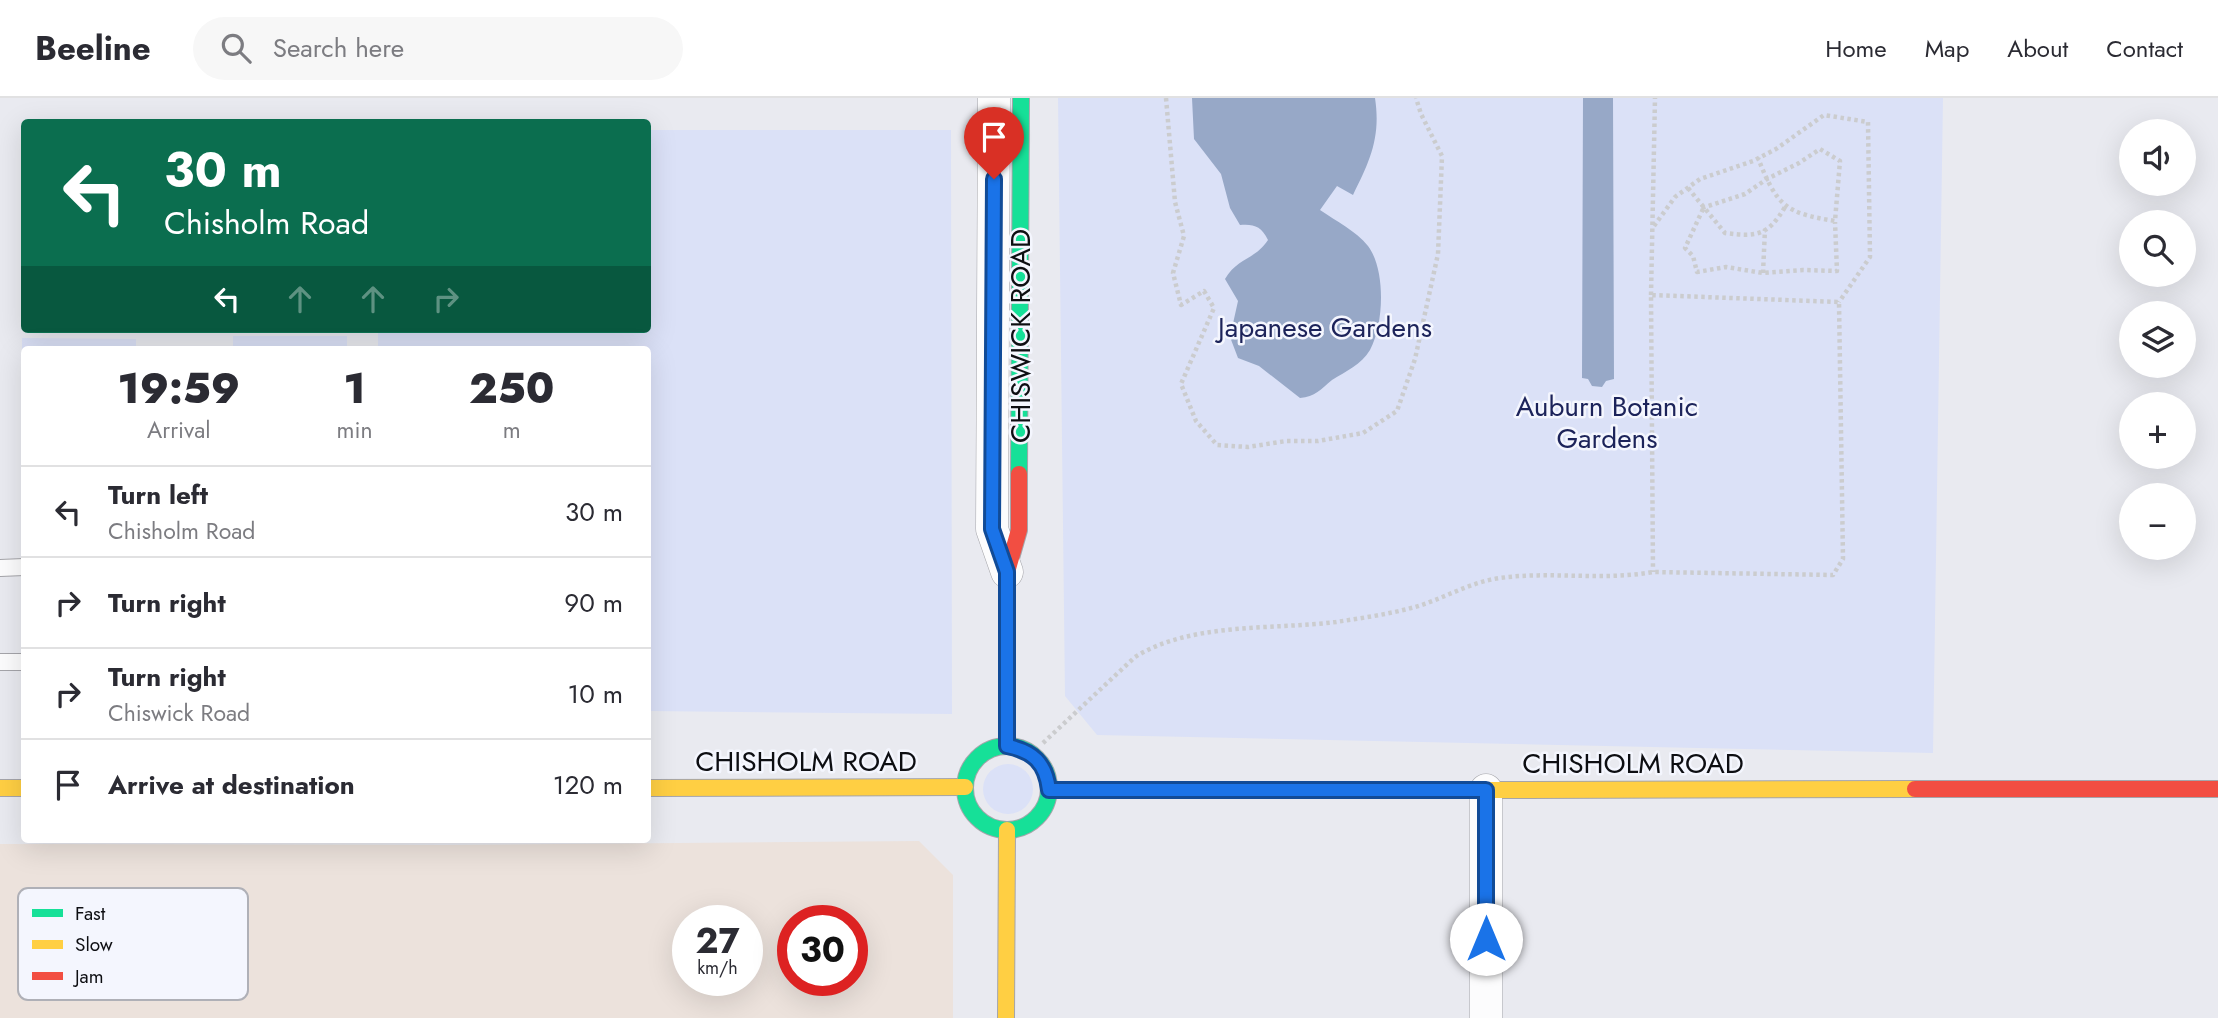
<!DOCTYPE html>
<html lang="en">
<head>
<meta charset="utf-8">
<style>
	:root { --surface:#fff; --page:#f7f7f7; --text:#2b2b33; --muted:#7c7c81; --line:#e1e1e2 }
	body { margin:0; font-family:Jost,sans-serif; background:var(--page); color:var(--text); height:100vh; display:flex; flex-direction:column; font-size:26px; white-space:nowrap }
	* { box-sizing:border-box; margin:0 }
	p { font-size:23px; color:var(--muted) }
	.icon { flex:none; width:38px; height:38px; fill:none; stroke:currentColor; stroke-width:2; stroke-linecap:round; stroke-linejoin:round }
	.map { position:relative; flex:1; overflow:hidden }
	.side { position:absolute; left:21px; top:248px; width:630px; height:497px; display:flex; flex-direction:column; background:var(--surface); border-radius:7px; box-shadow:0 7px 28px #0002 }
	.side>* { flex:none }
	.banner { position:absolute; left:21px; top:21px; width:630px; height:214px; border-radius:7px; box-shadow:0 7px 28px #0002; background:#0b6e4f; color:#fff; overflow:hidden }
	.tools { position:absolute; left:2119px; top:21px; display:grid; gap:14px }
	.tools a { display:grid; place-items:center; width:77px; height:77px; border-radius:50%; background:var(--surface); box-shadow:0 7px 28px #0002; font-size:35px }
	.speed { position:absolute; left:672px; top:807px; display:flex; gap:14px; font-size:35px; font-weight:700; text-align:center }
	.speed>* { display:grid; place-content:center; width:91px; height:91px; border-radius:50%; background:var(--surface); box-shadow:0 7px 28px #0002; line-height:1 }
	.speed small { font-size:18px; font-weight:400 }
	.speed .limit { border:10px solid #d22; background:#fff; color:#111 }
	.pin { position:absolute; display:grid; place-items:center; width:60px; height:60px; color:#fff; margin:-72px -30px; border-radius:50% 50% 50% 0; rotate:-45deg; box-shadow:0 0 7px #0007 }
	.pin .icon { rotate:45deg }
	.me { position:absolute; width:77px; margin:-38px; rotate:0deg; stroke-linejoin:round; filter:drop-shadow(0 0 5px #0008) }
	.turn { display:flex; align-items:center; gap:24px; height:147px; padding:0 28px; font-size:32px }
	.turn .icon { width:91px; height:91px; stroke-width:2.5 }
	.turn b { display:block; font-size:49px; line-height:60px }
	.lanes { display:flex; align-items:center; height:66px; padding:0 28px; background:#0003; justify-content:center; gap:35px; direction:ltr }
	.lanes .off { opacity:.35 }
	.eta { display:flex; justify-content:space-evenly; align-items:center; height:119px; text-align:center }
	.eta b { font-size:42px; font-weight:800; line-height:49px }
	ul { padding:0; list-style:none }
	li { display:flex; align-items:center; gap:21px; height:91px; padding:0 28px; border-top:2px solid var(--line) }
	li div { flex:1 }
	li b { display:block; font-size:26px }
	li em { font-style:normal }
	header { display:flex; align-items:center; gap:42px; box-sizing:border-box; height:98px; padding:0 35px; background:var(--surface); border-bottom:2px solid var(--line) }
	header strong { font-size:33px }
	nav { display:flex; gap:38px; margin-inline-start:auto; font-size:24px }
	.search { width:490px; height:63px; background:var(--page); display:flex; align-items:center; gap:18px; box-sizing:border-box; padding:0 24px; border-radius:38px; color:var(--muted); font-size:26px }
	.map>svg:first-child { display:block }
	.education { fill:#ece2dc; fill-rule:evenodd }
	.green { fill:#dbe1f7 }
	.water { fill:#97a8c7 }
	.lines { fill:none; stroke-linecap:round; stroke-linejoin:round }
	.lane-casing { stroke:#a5a5aa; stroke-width:18 }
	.street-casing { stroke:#a5a5aa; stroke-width:33 }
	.fast-casing { stroke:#a5a5aa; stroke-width:18 }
	.slow-casing { stroke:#a5a5aa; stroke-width:18 }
	.jam-casing { stroke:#a5a5aa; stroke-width:18 }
	.path { stroke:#cbccce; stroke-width:4.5; stroke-dasharray:3.5 3.5; stroke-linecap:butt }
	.lane { stroke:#fcfcfd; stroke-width:16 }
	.street { stroke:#fcfcfd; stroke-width:32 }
	.fast { stroke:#16e098; stroke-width:16 }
	.slow { stroke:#ffcf43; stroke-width:16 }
	.jam { stroke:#f24e42; stroke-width:16 }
	.route-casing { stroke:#114b97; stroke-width:18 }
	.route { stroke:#1a73e8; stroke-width:12 }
	.labels { text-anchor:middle; stroke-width:5; stroke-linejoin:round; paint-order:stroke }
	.park-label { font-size:28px; fill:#1c235a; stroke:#f4f6fe }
	.street-label { font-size:28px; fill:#0d0e12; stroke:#f4f6fe }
	.key { fill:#f4f6fe; stroke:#afb0b7; stroke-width:2 }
	.key-label { font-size:19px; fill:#0d0e12 }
</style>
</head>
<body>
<header>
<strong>Beeline</strong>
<div class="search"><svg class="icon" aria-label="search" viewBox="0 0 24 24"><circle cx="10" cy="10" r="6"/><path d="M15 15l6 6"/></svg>Search here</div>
<nav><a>Home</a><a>Map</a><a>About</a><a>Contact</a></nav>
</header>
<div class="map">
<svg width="2218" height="920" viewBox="0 0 2218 920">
	<rect width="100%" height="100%" fill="#e9eaf0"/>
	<path class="education" d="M919,743L953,777V920H0V746L444,747ZM747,822V882H688V822ZM852,822V882H793V822Z"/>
	<path class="green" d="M1058,0H1943L1933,655L1097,637L1065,598Z
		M648,32H951L952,616L648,613V252H378V231H648Z
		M233,238H347V252H233Z
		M22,240L136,241V252H24V294H22Z
		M983 691a25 25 0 1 1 50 0a25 25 0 1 1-50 0Z"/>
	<path class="water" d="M1192,0H1375C1381,39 1370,63 1353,97L1337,88L1320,112C1336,123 1356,133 1368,148C1386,172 1384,226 1370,252C1361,267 1346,273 1332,282C1321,291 1315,299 1300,300L1259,268L1238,260L1230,239L1238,203L1225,181C1238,159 1255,162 1268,142C1261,128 1254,126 1240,127L1230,110L1221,76L1194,41Z
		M1583,0H1613L1614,281L1606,283L1602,289L1592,288L1588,281L1582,280Z"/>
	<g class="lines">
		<g class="lane-casing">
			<path id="lane" d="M0,470L24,469
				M0,564H24"/>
		</g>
		<g class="street-casing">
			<path id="street" d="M994,0L992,431L1007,474
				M1486,692V920"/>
		</g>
		<g class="fast-casing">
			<path id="fast" d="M1019,376L1021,0
				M965 690a42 42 0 1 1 84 0a42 42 0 1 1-84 0Z
				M1049,692H1473"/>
		</g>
		<g class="slow-casing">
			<path id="slow" d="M0,690H24
				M648,690L965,689
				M1473,692L1915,691
				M1006,920L1007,732"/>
		</g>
		<g class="jam-casing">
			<path id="jam" d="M1007,648V474L1019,432V376
				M1915,691H2218"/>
		</g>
		<path class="path" d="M1166,0L1175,104L1184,138L1173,175L1181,207L1204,193L1214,210L1181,286L1196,323L1217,347L1248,349L1286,343H1318L1363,335L1397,313L1415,261L1438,156L1442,58L1421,16L1416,0
			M1688,90L1725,135C1756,139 1768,138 1785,109
			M1702,110L1745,96L1767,81L1799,65L1820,51L1840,63L1835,123C1785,115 1777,108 1758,60
			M1703,111L1685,150L1693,158L1697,174L1726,169L1763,175L1803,172L1837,173L1835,124
			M1654,128L1675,99L1700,81L1753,63L1776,51L1824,17L1868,24L1870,159L1839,204
			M1763,175L1765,131
			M1651,197L1655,0
			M1043,645L1135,559C1191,524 1272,532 1336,524C1362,520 1390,516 1415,509C1443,501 1470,484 1500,480C1551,473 1602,483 1653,474L1833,477L1843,461L1839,204L1651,197L1653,474"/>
		<use href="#lane" class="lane"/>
		<use href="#street" class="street"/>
		<use href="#fast" class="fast"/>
		<use href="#slow" class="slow"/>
		<use href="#jam" class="jam"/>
	</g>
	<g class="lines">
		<g class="route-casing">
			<path id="route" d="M994,81L992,431L1007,474V648C1033,653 1046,665 1049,692H1486V841"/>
		</g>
		<use href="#route" class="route"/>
	</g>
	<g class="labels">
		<g class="park-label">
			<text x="1325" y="239">Japanese Gardens</text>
			<text x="1607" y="318">Auburn Botanic<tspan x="1607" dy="32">Gardens</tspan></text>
		</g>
		<g class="street-label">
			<text transform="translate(1020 238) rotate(-90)" y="10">CHISWICK ROAD</text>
			<text x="806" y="673">CHISHOLM ROAD</text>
			<text x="1633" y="675">CHISHOLM ROAD</text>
		</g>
	</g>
	<rect x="18" y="790" width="230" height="112" rx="10" class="key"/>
	<rect x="32" y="811" width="31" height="8" fill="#16e098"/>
	<rect x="32" y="842" width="31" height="9" fill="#ffcf43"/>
	<rect x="32" y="874" width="31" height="8" fill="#f24e42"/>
	<g class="key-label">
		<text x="75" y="822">Fast</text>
		<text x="75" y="853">Slow</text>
		<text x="75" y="885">Jam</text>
	</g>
</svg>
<div class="tools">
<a><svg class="icon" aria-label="sound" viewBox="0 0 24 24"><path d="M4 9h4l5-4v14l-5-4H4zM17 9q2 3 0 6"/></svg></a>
<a><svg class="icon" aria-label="search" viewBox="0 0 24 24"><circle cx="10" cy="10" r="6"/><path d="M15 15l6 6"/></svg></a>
<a><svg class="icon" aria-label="layers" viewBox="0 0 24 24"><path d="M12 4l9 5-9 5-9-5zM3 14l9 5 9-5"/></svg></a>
<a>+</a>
<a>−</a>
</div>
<div class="speed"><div>27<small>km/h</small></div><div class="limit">30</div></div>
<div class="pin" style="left:994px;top:81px;background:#d93025"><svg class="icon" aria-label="arrive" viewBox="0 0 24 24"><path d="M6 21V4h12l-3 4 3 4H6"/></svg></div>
<svg class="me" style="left:1486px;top:841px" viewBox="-20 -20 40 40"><circle r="19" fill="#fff"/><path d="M0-13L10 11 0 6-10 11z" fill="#1a73e8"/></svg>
<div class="banner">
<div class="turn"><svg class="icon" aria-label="left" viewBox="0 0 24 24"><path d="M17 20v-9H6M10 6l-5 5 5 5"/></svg><div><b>30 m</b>Chisholm Road</div></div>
<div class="lanes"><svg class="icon" aria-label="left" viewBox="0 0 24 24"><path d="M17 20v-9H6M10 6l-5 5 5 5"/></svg><svg class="icon off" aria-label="ahead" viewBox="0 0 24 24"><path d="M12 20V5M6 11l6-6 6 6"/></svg><svg class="icon off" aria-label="ahead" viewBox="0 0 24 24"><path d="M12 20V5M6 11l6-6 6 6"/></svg><svg class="icon off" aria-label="right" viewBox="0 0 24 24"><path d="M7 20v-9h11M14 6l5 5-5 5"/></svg></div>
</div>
<section class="side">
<div class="eta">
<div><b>19:59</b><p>Arrival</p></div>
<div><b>1</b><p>min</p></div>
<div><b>250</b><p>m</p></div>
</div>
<ul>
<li><svg class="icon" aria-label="left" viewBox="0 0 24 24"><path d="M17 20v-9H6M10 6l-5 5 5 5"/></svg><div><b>Turn left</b><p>Chisholm Road</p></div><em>30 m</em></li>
<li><svg class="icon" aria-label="right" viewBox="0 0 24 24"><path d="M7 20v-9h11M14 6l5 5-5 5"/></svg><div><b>Turn right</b></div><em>90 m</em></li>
<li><svg class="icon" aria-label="right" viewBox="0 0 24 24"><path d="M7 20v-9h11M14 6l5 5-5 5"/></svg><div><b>Turn right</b><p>Chiswick Road</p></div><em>10 m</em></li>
<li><svg class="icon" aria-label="arrive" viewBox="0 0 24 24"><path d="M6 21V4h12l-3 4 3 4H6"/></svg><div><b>Arrive at destination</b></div><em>120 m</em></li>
</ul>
</section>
</div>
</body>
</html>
